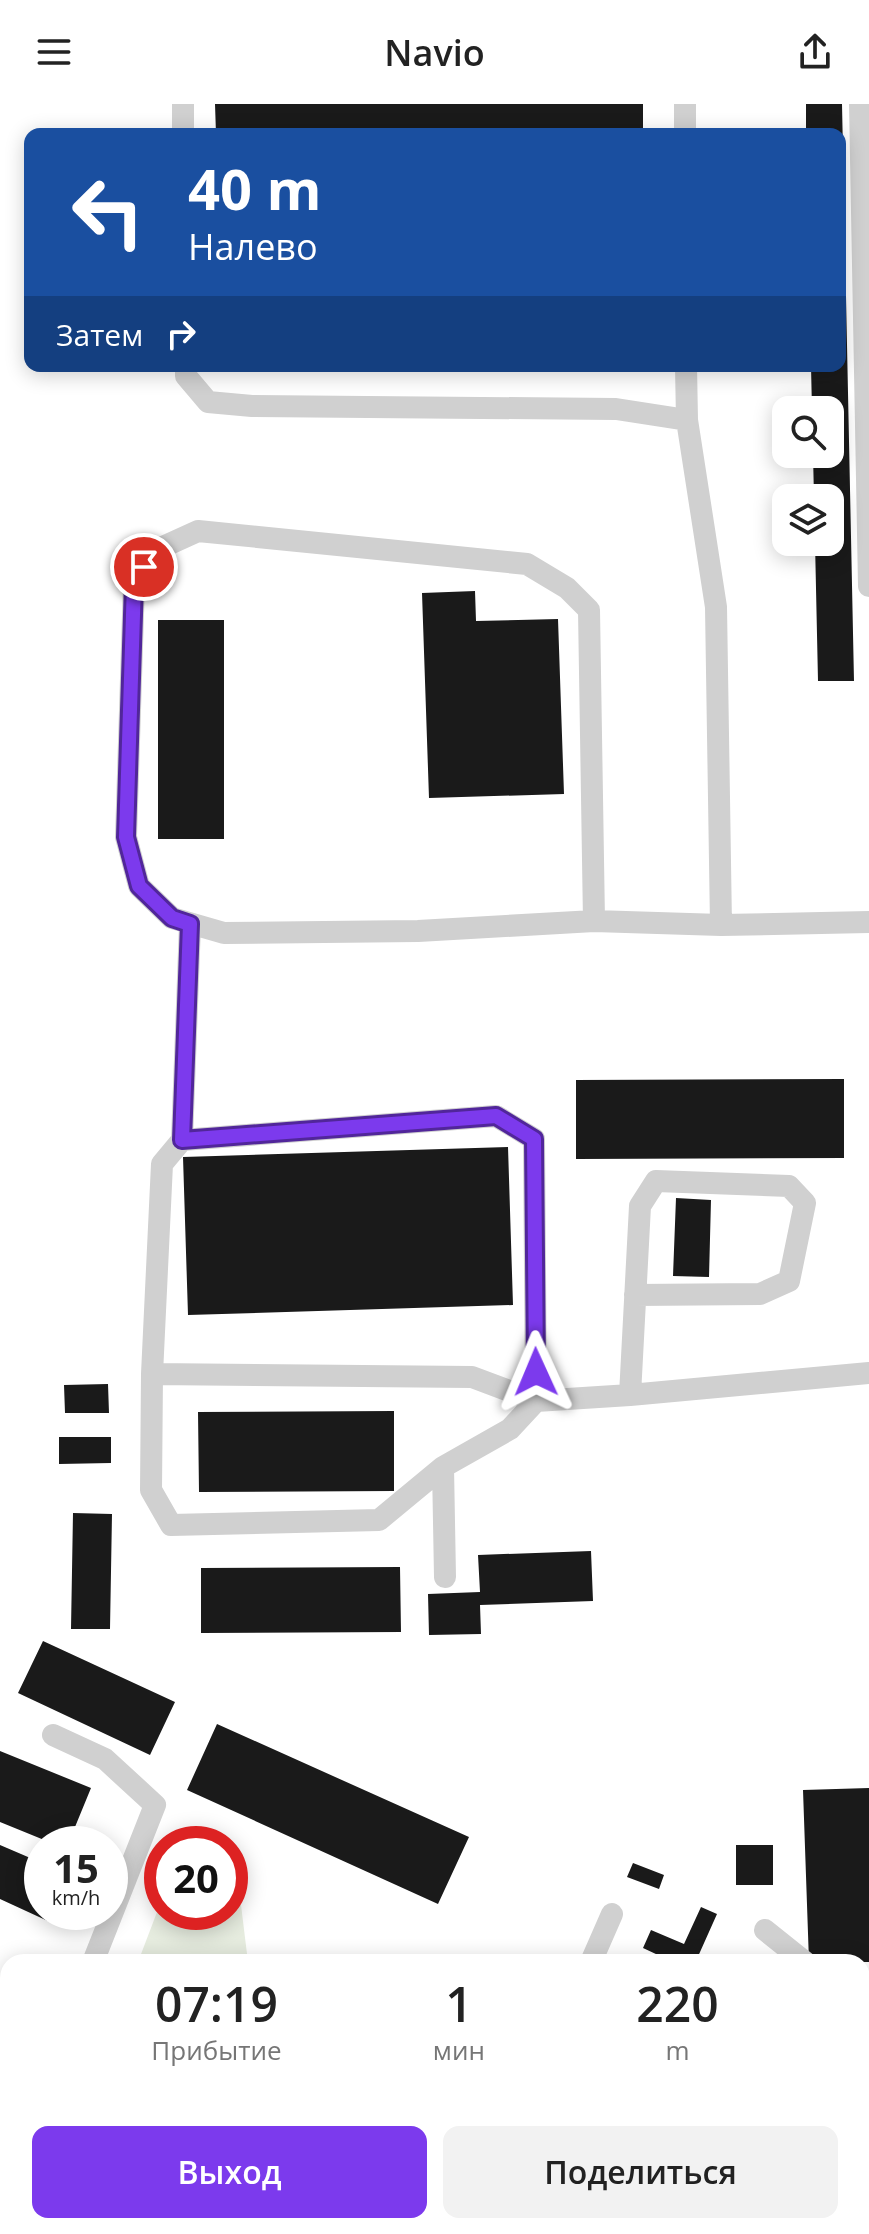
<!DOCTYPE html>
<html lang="ru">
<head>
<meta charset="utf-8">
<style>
	:root { --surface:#fff; --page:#f2f2f2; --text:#222; --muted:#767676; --accent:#7c3aed }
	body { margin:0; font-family:"Open Sans",sans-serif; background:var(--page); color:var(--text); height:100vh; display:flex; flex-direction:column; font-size:30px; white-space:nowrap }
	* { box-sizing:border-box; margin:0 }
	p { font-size:26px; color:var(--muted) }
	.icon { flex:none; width:44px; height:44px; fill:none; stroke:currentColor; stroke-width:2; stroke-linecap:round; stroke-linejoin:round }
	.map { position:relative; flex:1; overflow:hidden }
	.drawer { position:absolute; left:0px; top:1850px; width:870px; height:280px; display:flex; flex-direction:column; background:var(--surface); border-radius:24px 24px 0 0; box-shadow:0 4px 20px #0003 }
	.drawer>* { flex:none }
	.top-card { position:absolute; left:24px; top:24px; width:822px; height:244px; border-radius:16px; box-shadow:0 4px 20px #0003; background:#1a4fa0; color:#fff; overflow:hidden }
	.buttons { position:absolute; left:772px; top:292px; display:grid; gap:16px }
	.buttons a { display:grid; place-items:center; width:72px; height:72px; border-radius:16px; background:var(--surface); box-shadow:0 4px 20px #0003; font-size:40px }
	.speed { position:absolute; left:24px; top:1722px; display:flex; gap:16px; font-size:40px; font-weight:700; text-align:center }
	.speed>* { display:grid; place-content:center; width:104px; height:104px; border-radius:50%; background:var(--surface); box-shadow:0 4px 20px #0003; line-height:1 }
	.speed small { font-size:20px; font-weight:400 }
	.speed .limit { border:12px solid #d22; background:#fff; color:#111 }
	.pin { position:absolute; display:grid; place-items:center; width:68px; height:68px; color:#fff; margin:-34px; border:4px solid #fff; border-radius:50%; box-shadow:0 2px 8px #0007 }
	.me { position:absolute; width:88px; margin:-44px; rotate:359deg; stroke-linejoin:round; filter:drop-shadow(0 0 6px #0008) }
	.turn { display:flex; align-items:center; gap:28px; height:168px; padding:0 32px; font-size:36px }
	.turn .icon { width:104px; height:104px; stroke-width:2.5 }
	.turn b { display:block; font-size:56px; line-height:68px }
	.then { display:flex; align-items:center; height:76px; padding:0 32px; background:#0003; gap:16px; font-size:30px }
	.eta { display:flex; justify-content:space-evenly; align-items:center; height:136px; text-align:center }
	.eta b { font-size:48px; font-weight:600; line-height:56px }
	.action { display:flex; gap:16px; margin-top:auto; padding:16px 32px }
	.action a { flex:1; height:92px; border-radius:16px; background:var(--accent); color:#fff; font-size:32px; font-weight:600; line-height:92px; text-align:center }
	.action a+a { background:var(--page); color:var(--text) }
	header { display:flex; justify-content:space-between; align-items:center; height:104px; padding:0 32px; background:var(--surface); font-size:36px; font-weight:600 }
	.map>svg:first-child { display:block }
	.green { fill:#e6ecdf }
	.building { fill:#1a1a1a }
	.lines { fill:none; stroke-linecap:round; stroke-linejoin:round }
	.service { stroke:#d0d0d0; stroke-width:22 }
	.minor { stroke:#d0d0d0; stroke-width:42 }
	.route-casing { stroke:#51269a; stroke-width:20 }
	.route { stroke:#7c3aed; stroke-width:14 }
</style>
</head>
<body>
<header><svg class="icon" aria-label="menu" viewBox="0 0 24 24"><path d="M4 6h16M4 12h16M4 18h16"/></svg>Navio<svg class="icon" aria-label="share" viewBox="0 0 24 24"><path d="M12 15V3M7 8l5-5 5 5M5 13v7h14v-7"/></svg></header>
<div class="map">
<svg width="869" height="2130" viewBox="0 0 869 2130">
	<rect width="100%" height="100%" fill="#fff"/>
	<path class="green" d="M162,1795V1808H230V1799L241,1801L248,1858H138Z
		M0,2034L8,2037V2122H164L173,2130H14L0,2125Z"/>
	<path class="building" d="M215,0H643V30H216Z
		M806,0H842L854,577H818L815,438H830V394H814L813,350H830V306H812L811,262H840V30H806Z
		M475,487L476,517L558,515L564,690L429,694L422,489Z
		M158,516H224V735H158Z
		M844,975V1054L576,1055V976Z
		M508,1043L513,1201L188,1211L183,1053Z
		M676,1094L711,1096L709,1173L673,1172Z
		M108,1280L109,1309H65L64,1281Z
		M394,1307V1387L199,1388L198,1308Z
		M59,1333H111V1359L59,1360Z
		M73,1409L112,1410L110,1525H71Z
		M591,1447L593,1497L480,1501L481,1530L429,1531L428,1490L480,1488L478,1451Z
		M400,1463L401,1528L201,1529V1464Z
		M43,1537L175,1598L150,1651L18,1589Z
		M217,1620L469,1733L438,1800L187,1686Z
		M0,1647L91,1684L68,1740H54L0,1718Z
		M869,1684V1858H809L803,1686Z
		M0,1741L42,1759V1808H55L50,1818L0,1795Z
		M736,1741H773V1781H736Z
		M633,1759L664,1771L659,1785L627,1773Z
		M701,1803L717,1810L696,1857L679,1850L673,1858L643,1844L651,1826L684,1840Z
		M0,1932L8,1935V1955L2,1968L0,1967Z
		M862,1946L869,1950L868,2015L862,2013Z
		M502,2122H604L601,2130H498Z"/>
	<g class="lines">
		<path class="service" d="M183,0V30
			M685,0V30
			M860,0L869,482
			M186,262V272L208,298L252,302L616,305L687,316
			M686,262L687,316L716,503L721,821
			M594,817L589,506L567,484L527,460L198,427L154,447L134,479L126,733L139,782L172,814L224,829L418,827L594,817L721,821L869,818
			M496,1012L534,1035L536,1297L510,1325L443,1363L379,1416L171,1421L151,1386L152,1270L162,1060L182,1036Z
			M182,1036L190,820
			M152,1270L472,1273L536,1297L630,1291L869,1269
			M630,1291L640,1102L656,1077L789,1082L805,1099L789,1177L760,1190L635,1191
			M443,1363L445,1473
			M53,1631L105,1655L155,1701L93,1858
			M765,1826L805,1858
			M591,1858L612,1810
			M862,1896L869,1900
			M862,2045L869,2048
			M661,2122L664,2130
			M472,2130L475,2122"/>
		<path class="minor" d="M0,1990L8,1993
			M270,2122L280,2130"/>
	</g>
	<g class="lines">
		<g class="route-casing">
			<path id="route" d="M144,463L134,479L126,733L139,782L172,814L190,820L182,1036L496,1012L534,1035L536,1268"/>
		</g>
		<use href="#route" class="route"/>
	</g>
</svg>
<div class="buttons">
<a><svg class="icon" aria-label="search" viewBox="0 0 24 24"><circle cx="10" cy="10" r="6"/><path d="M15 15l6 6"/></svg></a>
<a><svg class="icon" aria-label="layers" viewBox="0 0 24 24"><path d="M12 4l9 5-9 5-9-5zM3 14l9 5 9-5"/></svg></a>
</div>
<div class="speed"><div>15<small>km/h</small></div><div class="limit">20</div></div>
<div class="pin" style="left:144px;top:463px;background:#d93025"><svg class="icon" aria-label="arrive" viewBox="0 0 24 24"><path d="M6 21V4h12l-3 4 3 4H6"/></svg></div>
<svg class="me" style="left:536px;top:1268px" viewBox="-20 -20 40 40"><path d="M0-17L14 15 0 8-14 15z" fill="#7c3aed" stroke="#fff" stroke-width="4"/></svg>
<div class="top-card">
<div class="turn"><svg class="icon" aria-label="left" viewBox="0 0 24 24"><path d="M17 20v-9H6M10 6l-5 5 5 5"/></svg><div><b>40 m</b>Налево</div></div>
<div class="then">Затем<svg class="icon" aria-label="right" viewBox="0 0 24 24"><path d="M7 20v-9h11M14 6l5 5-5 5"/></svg></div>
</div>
<section class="drawer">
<div class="eta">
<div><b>07:19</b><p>Прибытие</p></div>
<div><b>1</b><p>мин</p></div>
<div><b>220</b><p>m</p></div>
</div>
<div class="action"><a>Выход</a><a>Поделиться</a></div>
</section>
</div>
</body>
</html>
